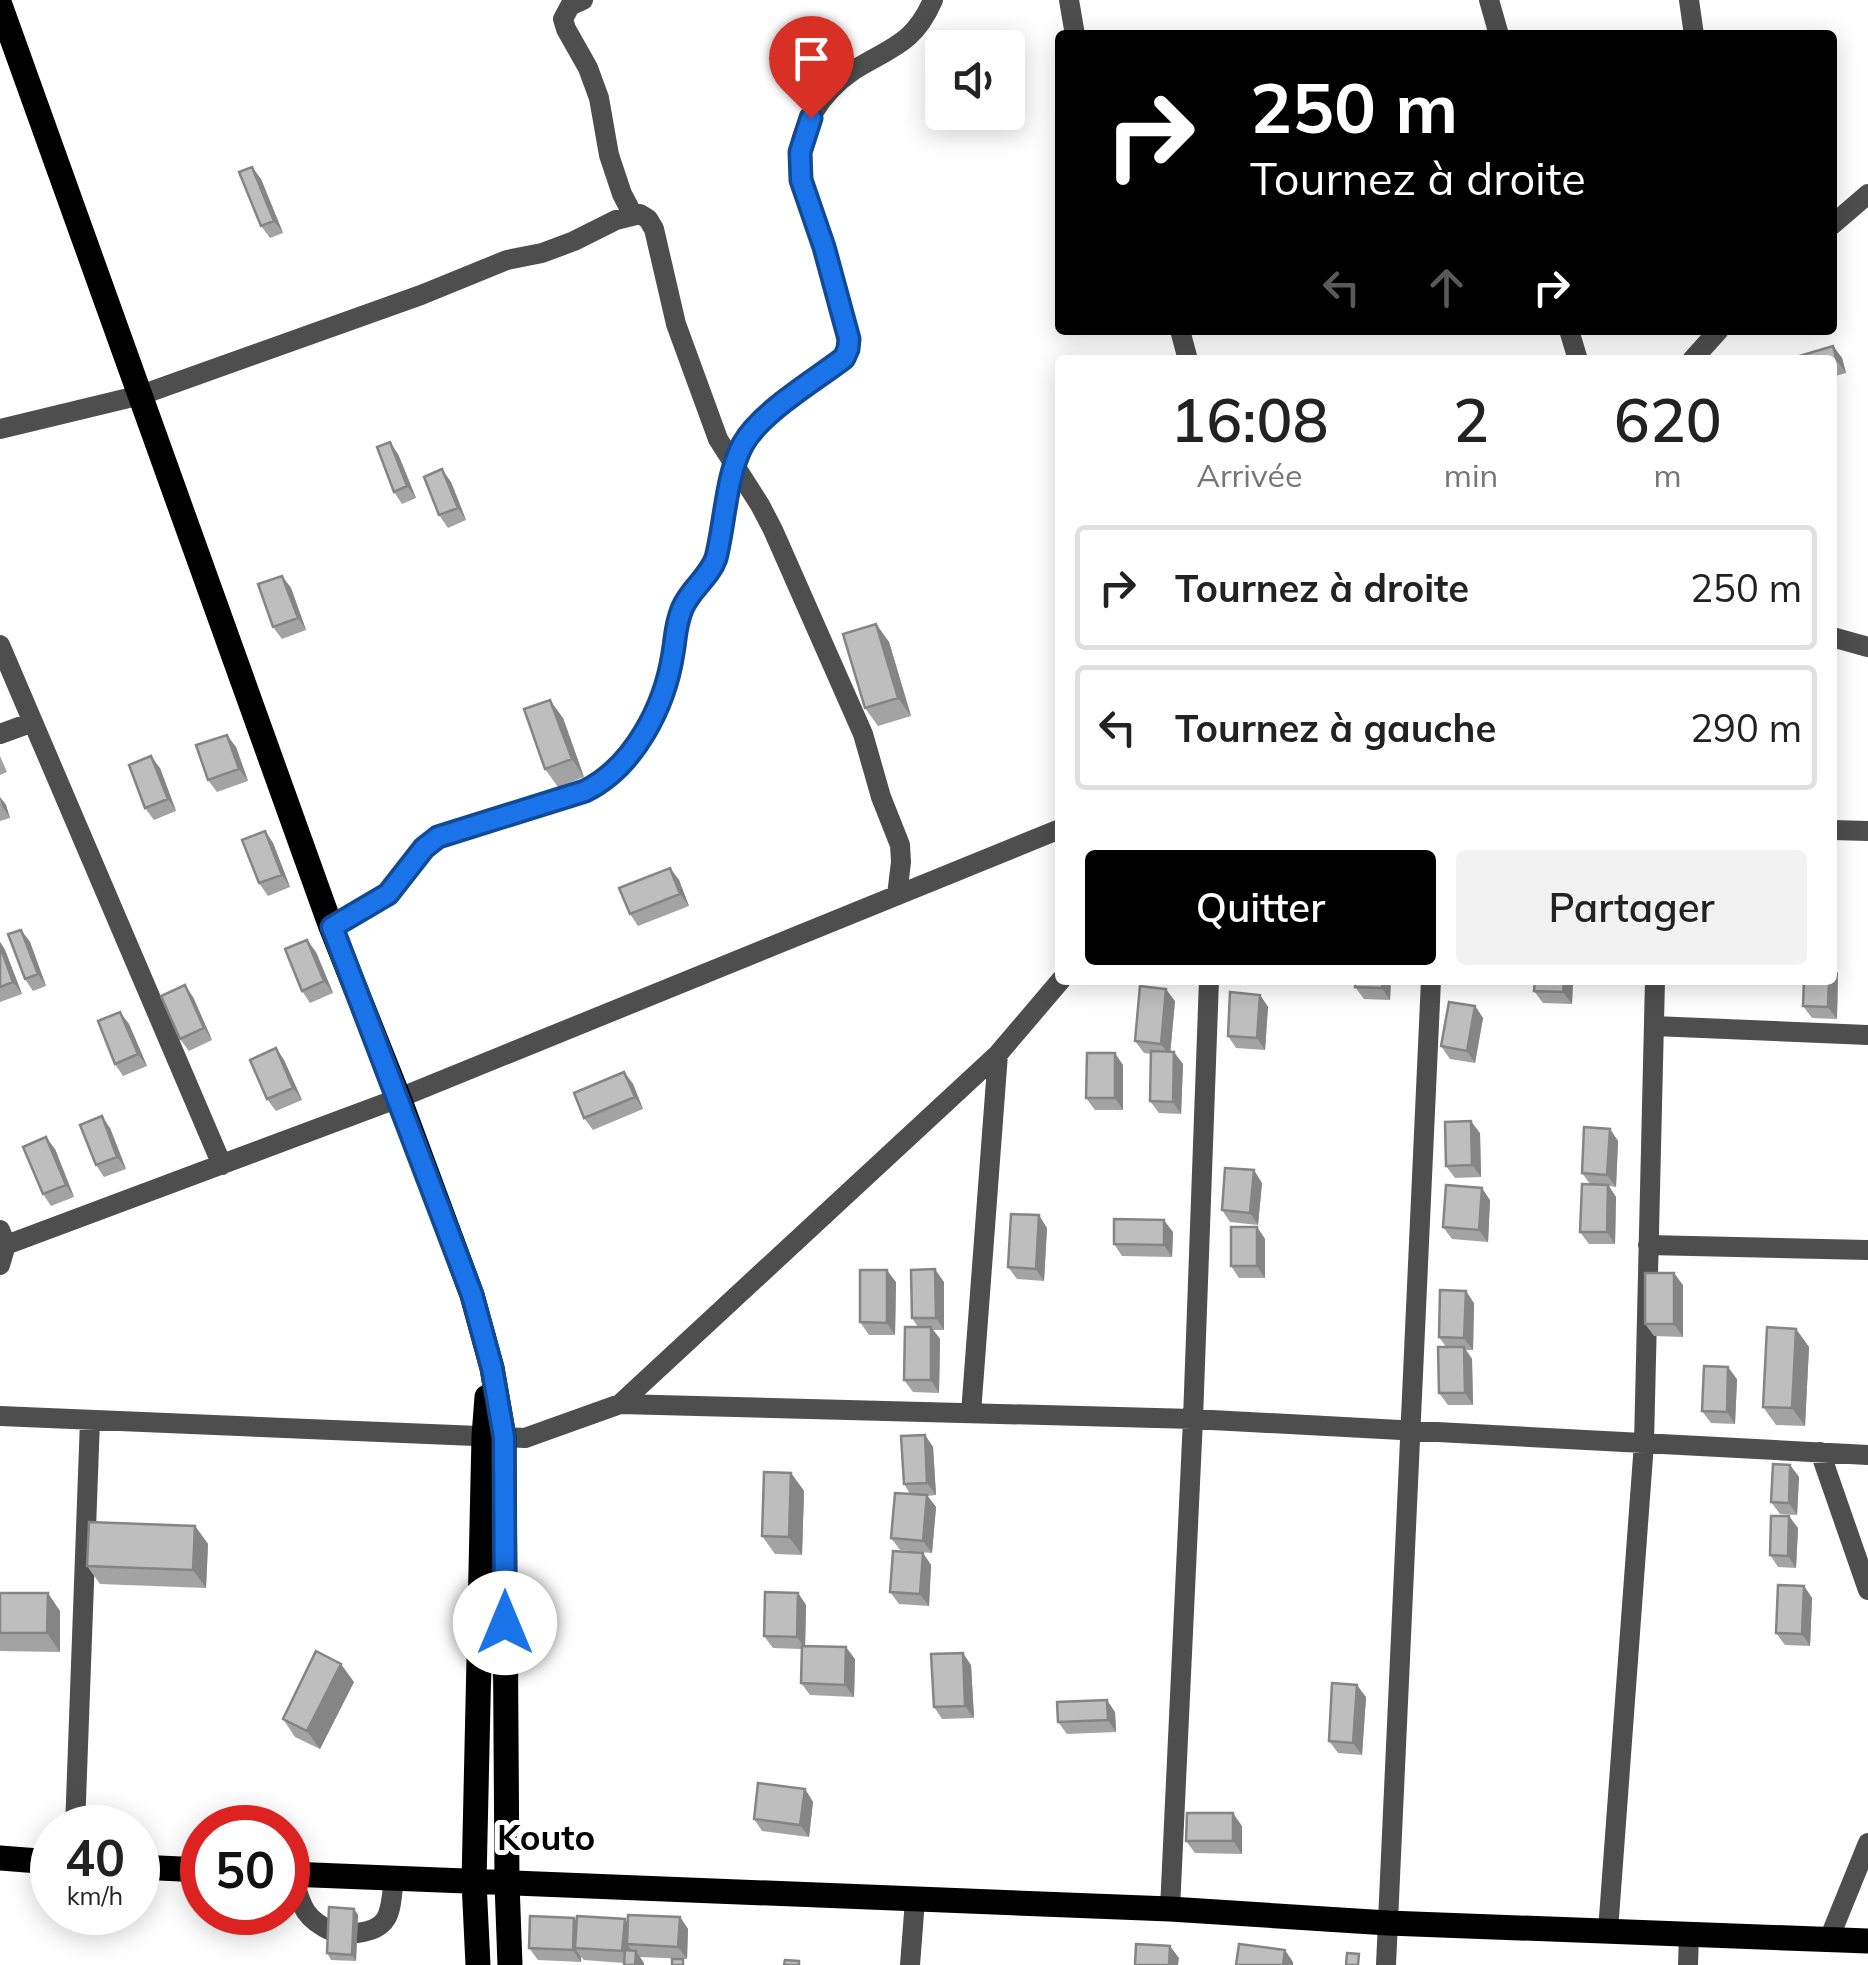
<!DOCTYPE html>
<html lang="fr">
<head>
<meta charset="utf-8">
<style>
	:root { --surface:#fff; --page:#f2f2f2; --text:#222; --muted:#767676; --line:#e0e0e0; --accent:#000 }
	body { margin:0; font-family:Mulish,sans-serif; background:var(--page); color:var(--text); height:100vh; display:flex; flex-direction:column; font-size:38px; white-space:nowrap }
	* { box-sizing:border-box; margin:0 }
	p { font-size:32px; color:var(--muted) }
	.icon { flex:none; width:55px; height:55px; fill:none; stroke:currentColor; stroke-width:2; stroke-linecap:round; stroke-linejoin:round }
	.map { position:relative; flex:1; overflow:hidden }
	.details { position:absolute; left:1055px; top:355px; width:782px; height:630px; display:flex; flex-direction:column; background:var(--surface); border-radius:10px; box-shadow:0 5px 25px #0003 }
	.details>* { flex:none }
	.top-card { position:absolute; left:1055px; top:30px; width:782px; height:305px; border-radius:10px; box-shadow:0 5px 25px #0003; background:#000; color:#fff; overflow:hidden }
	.tools { position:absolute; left:925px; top:30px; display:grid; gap:20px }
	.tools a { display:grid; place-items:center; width:100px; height:100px; border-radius:10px; background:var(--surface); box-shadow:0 5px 25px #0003; font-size:50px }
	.speed { position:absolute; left:30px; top:1805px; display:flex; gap:20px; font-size:50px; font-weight:700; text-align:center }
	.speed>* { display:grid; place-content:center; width:130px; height:130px; border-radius:50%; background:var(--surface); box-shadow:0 5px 25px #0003; line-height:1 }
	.speed small { font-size:25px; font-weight:400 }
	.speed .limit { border:15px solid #d22; background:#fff; color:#111 }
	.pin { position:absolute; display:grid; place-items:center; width:85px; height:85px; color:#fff; margin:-102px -42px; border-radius:50% 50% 50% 0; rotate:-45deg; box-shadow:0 0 10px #0007 }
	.pin .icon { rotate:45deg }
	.me { position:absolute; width:110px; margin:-55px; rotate:0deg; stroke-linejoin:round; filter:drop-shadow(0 0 8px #0008) }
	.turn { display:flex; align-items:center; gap:35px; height:210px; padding:0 30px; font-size:45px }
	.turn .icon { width:130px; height:130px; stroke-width:2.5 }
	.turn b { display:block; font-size:70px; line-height:85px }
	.lanes { display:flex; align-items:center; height:95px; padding:0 30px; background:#0003; justify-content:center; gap:50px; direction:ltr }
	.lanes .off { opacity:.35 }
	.eta { display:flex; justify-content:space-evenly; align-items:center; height:170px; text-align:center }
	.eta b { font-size:60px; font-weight:600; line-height:70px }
	.button { display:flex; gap:20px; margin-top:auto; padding:20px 30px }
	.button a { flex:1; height:115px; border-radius:10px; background:var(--accent); color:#fff; font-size:40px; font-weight:600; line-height:115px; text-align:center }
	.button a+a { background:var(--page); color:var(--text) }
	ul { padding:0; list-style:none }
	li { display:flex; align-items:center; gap:30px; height:125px; margin:0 20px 15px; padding:0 10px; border:5px solid var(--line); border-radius:10px }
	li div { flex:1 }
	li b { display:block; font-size:38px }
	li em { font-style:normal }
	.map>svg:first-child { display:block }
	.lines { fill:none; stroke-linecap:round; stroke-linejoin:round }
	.minor { stroke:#4e4e4e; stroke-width:20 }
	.major { stroke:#000; stroke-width:25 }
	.wall { fill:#a3a3a3 }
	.shaded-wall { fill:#858585 }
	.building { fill:#bebebe; stroke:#858585; stroke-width:2.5 }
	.route-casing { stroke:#114b97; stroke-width:25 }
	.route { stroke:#1a73e8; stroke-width:18 }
	.labels { text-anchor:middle; stroke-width:10; stroke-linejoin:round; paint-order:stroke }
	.district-label { font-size:35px; font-weight:bold; fill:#000; stroke:#fff }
</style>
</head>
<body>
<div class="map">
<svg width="1868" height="1965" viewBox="0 0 1868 1965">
	<rect width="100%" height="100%" fill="#fff"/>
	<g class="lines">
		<path class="minor" d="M583,0L570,6L563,19L566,29L588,68L599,98L609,155L622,194L633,215
			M1069,0L1075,35
			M1489,0L1499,35
			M1689,0L1694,35
			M1832,225L1868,194
			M1180,330L1188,360
			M1569,330L1578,360
			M1692,360L1719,330
			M0,429L141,395L421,295L507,260L542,253L574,241L616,220L640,214L648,219L654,229L676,324L718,439L760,505L773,530L863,734L881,797L900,845L901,862L897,895
			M1832,637L1868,647
			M0,645L222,1165
			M0,734L33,722
			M1832,830L1868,831
			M331,927L388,894L423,848L438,837L585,791C634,767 665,706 673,653C676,636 675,625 682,608C691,589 709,578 717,558C724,525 727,473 743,444C762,411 814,381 844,358L849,349V339C840,304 830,269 819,234C813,213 800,190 799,167C796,128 823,91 854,70C891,47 914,44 933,0
			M1654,1026L1868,1035
			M0,1230L6,1245L0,1265
			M6,1245L399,1098L1060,829
			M1648,1245L1868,1250
			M620,1404L1193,1419L1868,1455
			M971,1413L998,1054
			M0,1416L525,1438L620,1404L998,1054L1061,980
			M1820,1452L1868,1590
			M75,1828L90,1420
			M292,1874C301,1904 302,1918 333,1932
			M1170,1909L1193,1419L1209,980
			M1608,1931L1644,1443L1655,980
			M357,1933C393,1929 390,1909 394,1878
			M1829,1939L1868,1843
			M910,1965L915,1900
			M1386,1965L1431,980
			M1688,1965L1689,1934"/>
		<path class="major" d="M0,5L331,927L399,1098L472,1295L492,1368L504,1437L507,1883L510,1965
			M0,1858L52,1862
			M138,1867L202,1870
			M288,1874L1170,1909L1388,1923L1868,1941
			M478,1965L474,1882L484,1436L487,1397"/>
	</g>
	<path class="wall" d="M252,167L261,179L283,233L270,238L261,226Z
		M1833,346L1842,358L1846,373L1832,377Z
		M398,454L416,498L402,504L394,492Z
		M451,482L466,520L448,528L439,515Z
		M282,576L291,588L306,630L282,639L273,627Z
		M876,624L889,642L911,716L878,726L865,708Z
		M563,718L584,777L558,787L545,769Z
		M236,747L248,781L217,792L208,780Z
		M0,756L7,772L0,775Z
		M160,768L176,811L154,820L145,808Z
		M0,797L6,805L10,818L0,821Z
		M265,831L273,843L290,887L268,896L259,883Z
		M670,868L679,880L689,906L638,926L630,914Z
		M21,930L30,942L46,986L33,991L25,979Z
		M0,942L5,950L22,994L0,1002Z
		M316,952L333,993L310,1003L302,991Z
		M1838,973L1837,1019L1812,1018L1803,1006Z
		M1356,980H1391L1390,1000L1364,999L1355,987Z
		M1573,980L1572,1004L1543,1003L1534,991Z
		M1260,995L1268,1007L1265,1050L1236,1048L1228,1036Z
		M193,997L212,1040L189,1051L180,1039Z
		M1175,1001L1170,1052L1183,1064L1181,1114L1159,1113L1150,1101L1151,1054L1144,1053L1135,1041Z
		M1475,1006L1483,1018L1475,1063L1450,1059L1441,1046Z
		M129,1024L147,1066L123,1076L115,1064Z
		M276,1048L284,1060L302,1100L276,1111L267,1099Z
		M1123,1065V1110H1095L1086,1098Z
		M624,1072L633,1084L643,1109L593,1130L584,1118Z
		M110,1128L126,1169L104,1177L96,1165Z
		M1610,1129L1618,1141L1616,1187L1609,1186L1616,1197L1615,1244H1589L1580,1232L1590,1184L1582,1173Z
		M1480,1133L1481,1177L1455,1178L1446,1166Z
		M55,1149L74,1197L51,1206L43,1194Z
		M1262,1183L1258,1225L1230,1222L1222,1210Z
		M1490,1200L1488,1242L1452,1239L1443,1227Z
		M1257,1227L1265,1239V1278H1239L1231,1266Z
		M1047,1228L1044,1281L1017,1279L1008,1267Z
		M1173,1232L1172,1257L1122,1256L1114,1244Z
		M896,1282L895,1335H869L860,1322Z
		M944,1282V1330H933L940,1339L939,1393L913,1392L904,1380L918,1327L912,1318Z
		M1683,1285V1337L1654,1336L1645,1324Z
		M1474,1303L1473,1350H1466L1472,1359L1473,1405H1448L1439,1393L1446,1347L1439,1337Z
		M1796,1329L1809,1347L1805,1426L1776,1425L1763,1407Z
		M1737,1379L1735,1424L1711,1423L1702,1411Z
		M925,1435L933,1447L936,1495L927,1496L936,1507L932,1553L900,1550L891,1538L910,1494L904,1484Z
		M1790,1465L1799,1477L1797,1515L1780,1514L1771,1502Z
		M791,1473L804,1491L802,1555L775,1554L762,1536Z
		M195,1526L208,1544L206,1588L100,1584L87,1566Z
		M1798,1528L1796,1568L1778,1567L1770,1555Z
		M923,1553L931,1565L929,1606L899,1604L890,1592Z
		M1804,1586L1812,1598L1810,1646L1785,1645L1776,1633Z
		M0,1593L60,1611V1652L0,1651Z
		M798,1593L806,1605L805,1646L855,1659L854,1697L810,1695L801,1683L802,1649L773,1648L764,1636Z
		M971,1665L974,1718L942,1719L934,1707Z
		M354,1682L320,1749L295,1737L283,1719Z
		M1366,1697L1362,1755L1338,1753L1329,1741Z
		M1115,1712L1116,1732L1067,1734L1058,1722Z
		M805,1789L813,1802L809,1837L762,1831L754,1819Z
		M1242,1826V1854L1195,1853L1186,1841Z
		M354,1909L358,1915L356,1961L331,1960L327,1953Z
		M680,1917L688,1929L687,1959L640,1957L644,1965H624V1963L584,1960L581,1957V1962L538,1960L529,1948L574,1918L577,1922L625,1919L628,1924Z"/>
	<path class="shaded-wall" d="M252,167L261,179L283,233L274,221Z
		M1833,346L1842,358L1846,373L1837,361Z
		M390,442L398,454L416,498L407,486Z
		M442,469L451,482L466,520L458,508Z
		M282,576L291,588L306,630L298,618Z
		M876,624L889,642L911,716L898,698Z
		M550,700L563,718L584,777L572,759Z
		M227,735L236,747L248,781L239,769Z
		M151,756L160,768L176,811L168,799Z
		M0,797L6,805L10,818L2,806Z
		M265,831L273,843L290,887L282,875Z
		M670,868L679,880L689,906L680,894Z
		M21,930L30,942L46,986L38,974Z
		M307,940L316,952L333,993L324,981Z
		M0,942L5,950L22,994L13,982L0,946Z
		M1832,966L1838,973L1837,1019L1828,1007L1829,980H1832Z
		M1382,980H1391L1390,1000L1382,988Z
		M1564,980H1573L1572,1004L1563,992Z
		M185,985L193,997L212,1040L204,1028Z
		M1166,989L1175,1001L1170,1056L1161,1044Z
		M1260,995L1268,1007L1265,1050L1257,1038Z
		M1475,1006L1483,1018L1475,1063L1467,1051Z
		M120,1012L129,1024L147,1066L138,1054Z
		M276,1048L284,1060L302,1100L293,1088Z
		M1174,1052L1183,1064L1181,1114L1173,1102Z
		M1115,1053L1123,1065V1110L1115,1098Z
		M624,1072L633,1084L643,1109L635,1097Z
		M102,1116L110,1128L126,1169L117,1157Z
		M1471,1121L1480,1133L1481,1177L1472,1165Z
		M1610,1129L1618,1141L1616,1187L1607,1175Z
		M46,1137L55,1149L74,1197L66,1185Z
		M1254,1170L1262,1183L1258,1225L1250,1213Z
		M1608,1185L1616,1197L1615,1244L1607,1232Z
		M1482,1188L1490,1200L1488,1242L1479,1230Z
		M1039,1215L1047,1228L1044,1281L1036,1269Z
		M1164,1220L1173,1232L1172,1257L1164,1245Z
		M1257,1227L1265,1239V1278L1257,1266Z
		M935,1269L944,1282V1330L936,1318Z
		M887,1270L896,1282L895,1335L887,1323Z
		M1674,1273L1683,1285V1337L1674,1324Z
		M1466,1291L1474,1303L1473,1350L1464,1338Z
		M931,1327L940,1339L939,1393L931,1380Z
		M1796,1329L1809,1347L1805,1426L1792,1408Z
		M1464,1347L1472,1359L1473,1405L1465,1393Z
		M1728,1367L1737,1379L1735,1424L1727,1412Z
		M925,1435L933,1447L936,1495L927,1483Z
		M1790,1465L1799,1477L1797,1515L1789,1503Z
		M791,1473L804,1491L802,1555L789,1537Z
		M927,1495L936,1507L932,1553L923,1541Z
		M1789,1516L1798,1528L1796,1568L1788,1556Z
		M195,1526L208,1544L206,1588L193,1570Z
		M923,1553L931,1565L929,1606L920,1594Z
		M1804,1586L1812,1598L1810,1646L1802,1634Z
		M48,1593L60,1611V1652L47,1633Z
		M798,1593L806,1605L805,1649L797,1637Z
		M846,1647L855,1659L854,1697L845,1685Z
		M963,1653L971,1665L974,1718L965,1706Z
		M341,1664L354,1682L320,1749L307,1731Z
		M1357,1685L1366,1697L1362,1755L1353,1743Z
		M1107,1700L1115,1712L1116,1732L1108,1720Z
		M805,1789L813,1802L809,1837L800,1825Z
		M1233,1813L1242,1826V1854L1233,1841Z
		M354,1909L358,1915L356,1961L352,1955Z
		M680,1917L688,1929L687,1959L678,1947Z
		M574,1918L582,1930L575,1948L581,1957V1962L573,1950Z
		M625,1919L633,1932L627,1944L632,1951L631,1963L622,1951Z
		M1170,1946L1179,1958L1178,1965H1169Z
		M1285,1950L1293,1962V1965H1283Z
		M636,1951L644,1963V1965H635Z"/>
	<path class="building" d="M252,167L274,221L261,226L239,172Z
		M1833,346L1837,361L1832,362V360H1800L1799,356Z
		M390,442L407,486L394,492L377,447Z
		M442,469L458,508L439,515L424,477Z
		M282,576L298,618L273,627L258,584Z
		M876,624L898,698L865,708L843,634Z
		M550,700L572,759L545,769L524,709Z
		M227,735L239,769L208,780L196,745Z
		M151,756L168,799L145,808L129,765Z
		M265,831L282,875L259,883L242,840Z
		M670,868L680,894L630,914L619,888Z
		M21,930L38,974L25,979L8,934Z
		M307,940L324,981L302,991L285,949Z
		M0,946L13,982L0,987Z
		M1356,980H1382V988L1355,987Z
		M1535,980H1564L1563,992L1534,991Z
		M1804,980H1829L1828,1007L1803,1006Z
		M185,985L204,1028L180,1039L161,996Z
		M1140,986L1166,989L1161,1044L1135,1041Z
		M1230,992L1260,995L1257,1038L1228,1036Z
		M1449,1002L1475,1006L1467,1051L1441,1046Z
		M120,1012L138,1054L115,1064L98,1021Z
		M276,1048L293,1088L267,1099L250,1060Z
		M1151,1051L1174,1052L1173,1102L1150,1101Z
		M1087,1053H1115V1098H1086Z
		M624,1072L635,1097L584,1118L574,1093Z
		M102,1116L117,1157L96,1165L80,1125Z
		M1471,1121L1472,1165L1446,1166L1445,1122Z
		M1584,1127L1610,1129L1607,1175L1582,1173Z
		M46,1137L66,1185L43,1194L23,1147Z
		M1225,1168L1254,1170L1250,1213L1222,1210Z
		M1582,1184L1608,1185L1607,1232H1580Z
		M1446,1185L1482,1188L1479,1230L1443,1227Z
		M1011,1214L1039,1215L1036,1269L1008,1267Z
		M1114,1219L1164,1220V1245L1114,1244Z
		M1231,1227H1257V1266H1231Z
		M935,1269L936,1318H912L911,1270Z
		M860,1270H887V1323L860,1322Z
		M1645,1273H1674V1324H1645Z
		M1440,1290L1466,1291L1464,1338L1439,1337Z
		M905,1327H931V1380H904Z
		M1767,1327L1796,1329L1792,1408L1763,1407Z
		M1438,1347H1464L1465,1393H1439Z
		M1704,1366L1728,1367L1727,1412L1702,1411Z
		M925,1435L927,1483L904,1484L901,1436Z
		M1773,1464L1790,1465L1789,1503L1771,1502Z
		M764,1472L791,1473L789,1537L762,1536Z
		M895,1493L927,1495L923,1541L891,1538Z
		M1771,1516H1789L1788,1556L1770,1555Z
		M89,1522L195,1526L193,1570L87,1566Z
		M893,1551L923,1553L920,1594L890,1592Z
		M1778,1585L1804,1586L1802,1634L1776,1633Z
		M765,1592L798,1593L797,1637L764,1636Z
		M0,1593H48L47,1633H0Z
		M802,1646L846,1647L845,1685L801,1683Z
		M316,1651L341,1664L307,1731L283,1719Z
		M963,1653L965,1706L934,1707L931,1654Z
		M1332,1683L1357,1685L1353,1743L1329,1741Z
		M1107,1700L1108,1720L1058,1722L1057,1702Z
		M758,1783L805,1789L800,1825L754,1819Z
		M1187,1813H1233V1841H1186Z
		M329,1907L354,1909L352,1955L327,1953Z
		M628,1915L680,1917L678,1947L627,1944Z
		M530,1916L574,1918L573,1950L529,1948Z
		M577,1916L625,1919L622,1951L575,1948Z
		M1136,1944L1170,1946L1169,1965H1135Z
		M1239,1944L1285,1950L1283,1965H1236Z
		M625,1950L636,1951L635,1965H624Z
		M1347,1953L1359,1954L1358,1965H1346Z
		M672,1959H683V1965H672Z
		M785,1960L799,1961V1965H784Z"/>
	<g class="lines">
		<g class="route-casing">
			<path id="route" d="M505,1623L504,1437L492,1368L472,1295L332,927L388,894L424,848L438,837L585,791C634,767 665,706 673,653C676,636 675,627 682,609C690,589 709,578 716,558C725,523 726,475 743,444C761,412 814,381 844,358L848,349L849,339L824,247L801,180L800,152L811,118"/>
		</g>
		<use href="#route" class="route"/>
	</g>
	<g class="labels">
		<g class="district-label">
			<text x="546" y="1850">Kouto</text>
		</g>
	</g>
</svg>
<div class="tools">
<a><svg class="icon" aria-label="sound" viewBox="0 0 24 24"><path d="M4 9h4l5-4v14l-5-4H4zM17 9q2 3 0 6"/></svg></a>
</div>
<div class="speed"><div>40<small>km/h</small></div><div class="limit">50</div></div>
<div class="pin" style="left:811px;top:118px;background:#d93025"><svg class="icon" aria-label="arrive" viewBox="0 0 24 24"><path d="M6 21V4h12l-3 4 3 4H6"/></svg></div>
<svg class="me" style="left:505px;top:1623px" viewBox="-20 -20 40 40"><circle r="19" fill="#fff"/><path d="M0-13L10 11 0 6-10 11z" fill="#1a73e8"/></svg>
<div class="top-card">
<div class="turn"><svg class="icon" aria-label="right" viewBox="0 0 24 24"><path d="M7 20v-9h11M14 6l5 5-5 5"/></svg><div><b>250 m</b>Tournez à droite</div></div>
<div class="lanes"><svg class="icon off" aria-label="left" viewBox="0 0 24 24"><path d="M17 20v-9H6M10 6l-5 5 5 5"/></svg><svg class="icon off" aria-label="ahead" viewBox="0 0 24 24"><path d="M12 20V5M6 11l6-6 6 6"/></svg><svg class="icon" aria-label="right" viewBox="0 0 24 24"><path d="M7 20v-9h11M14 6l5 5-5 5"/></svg></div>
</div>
<section class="details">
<div class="eta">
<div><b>16:08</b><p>Arrivée</p></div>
<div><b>2</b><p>min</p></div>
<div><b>620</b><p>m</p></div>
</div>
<ul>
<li><svg class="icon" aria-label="right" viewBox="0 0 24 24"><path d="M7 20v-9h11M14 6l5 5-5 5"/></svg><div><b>Tournez à droite</b></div><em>250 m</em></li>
<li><svg class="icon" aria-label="left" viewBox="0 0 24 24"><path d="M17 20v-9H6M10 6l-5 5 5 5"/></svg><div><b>Tournez à gauche</b></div><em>290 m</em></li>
</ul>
<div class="button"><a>Quitter</a><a>Partager</a></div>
</section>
</div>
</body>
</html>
